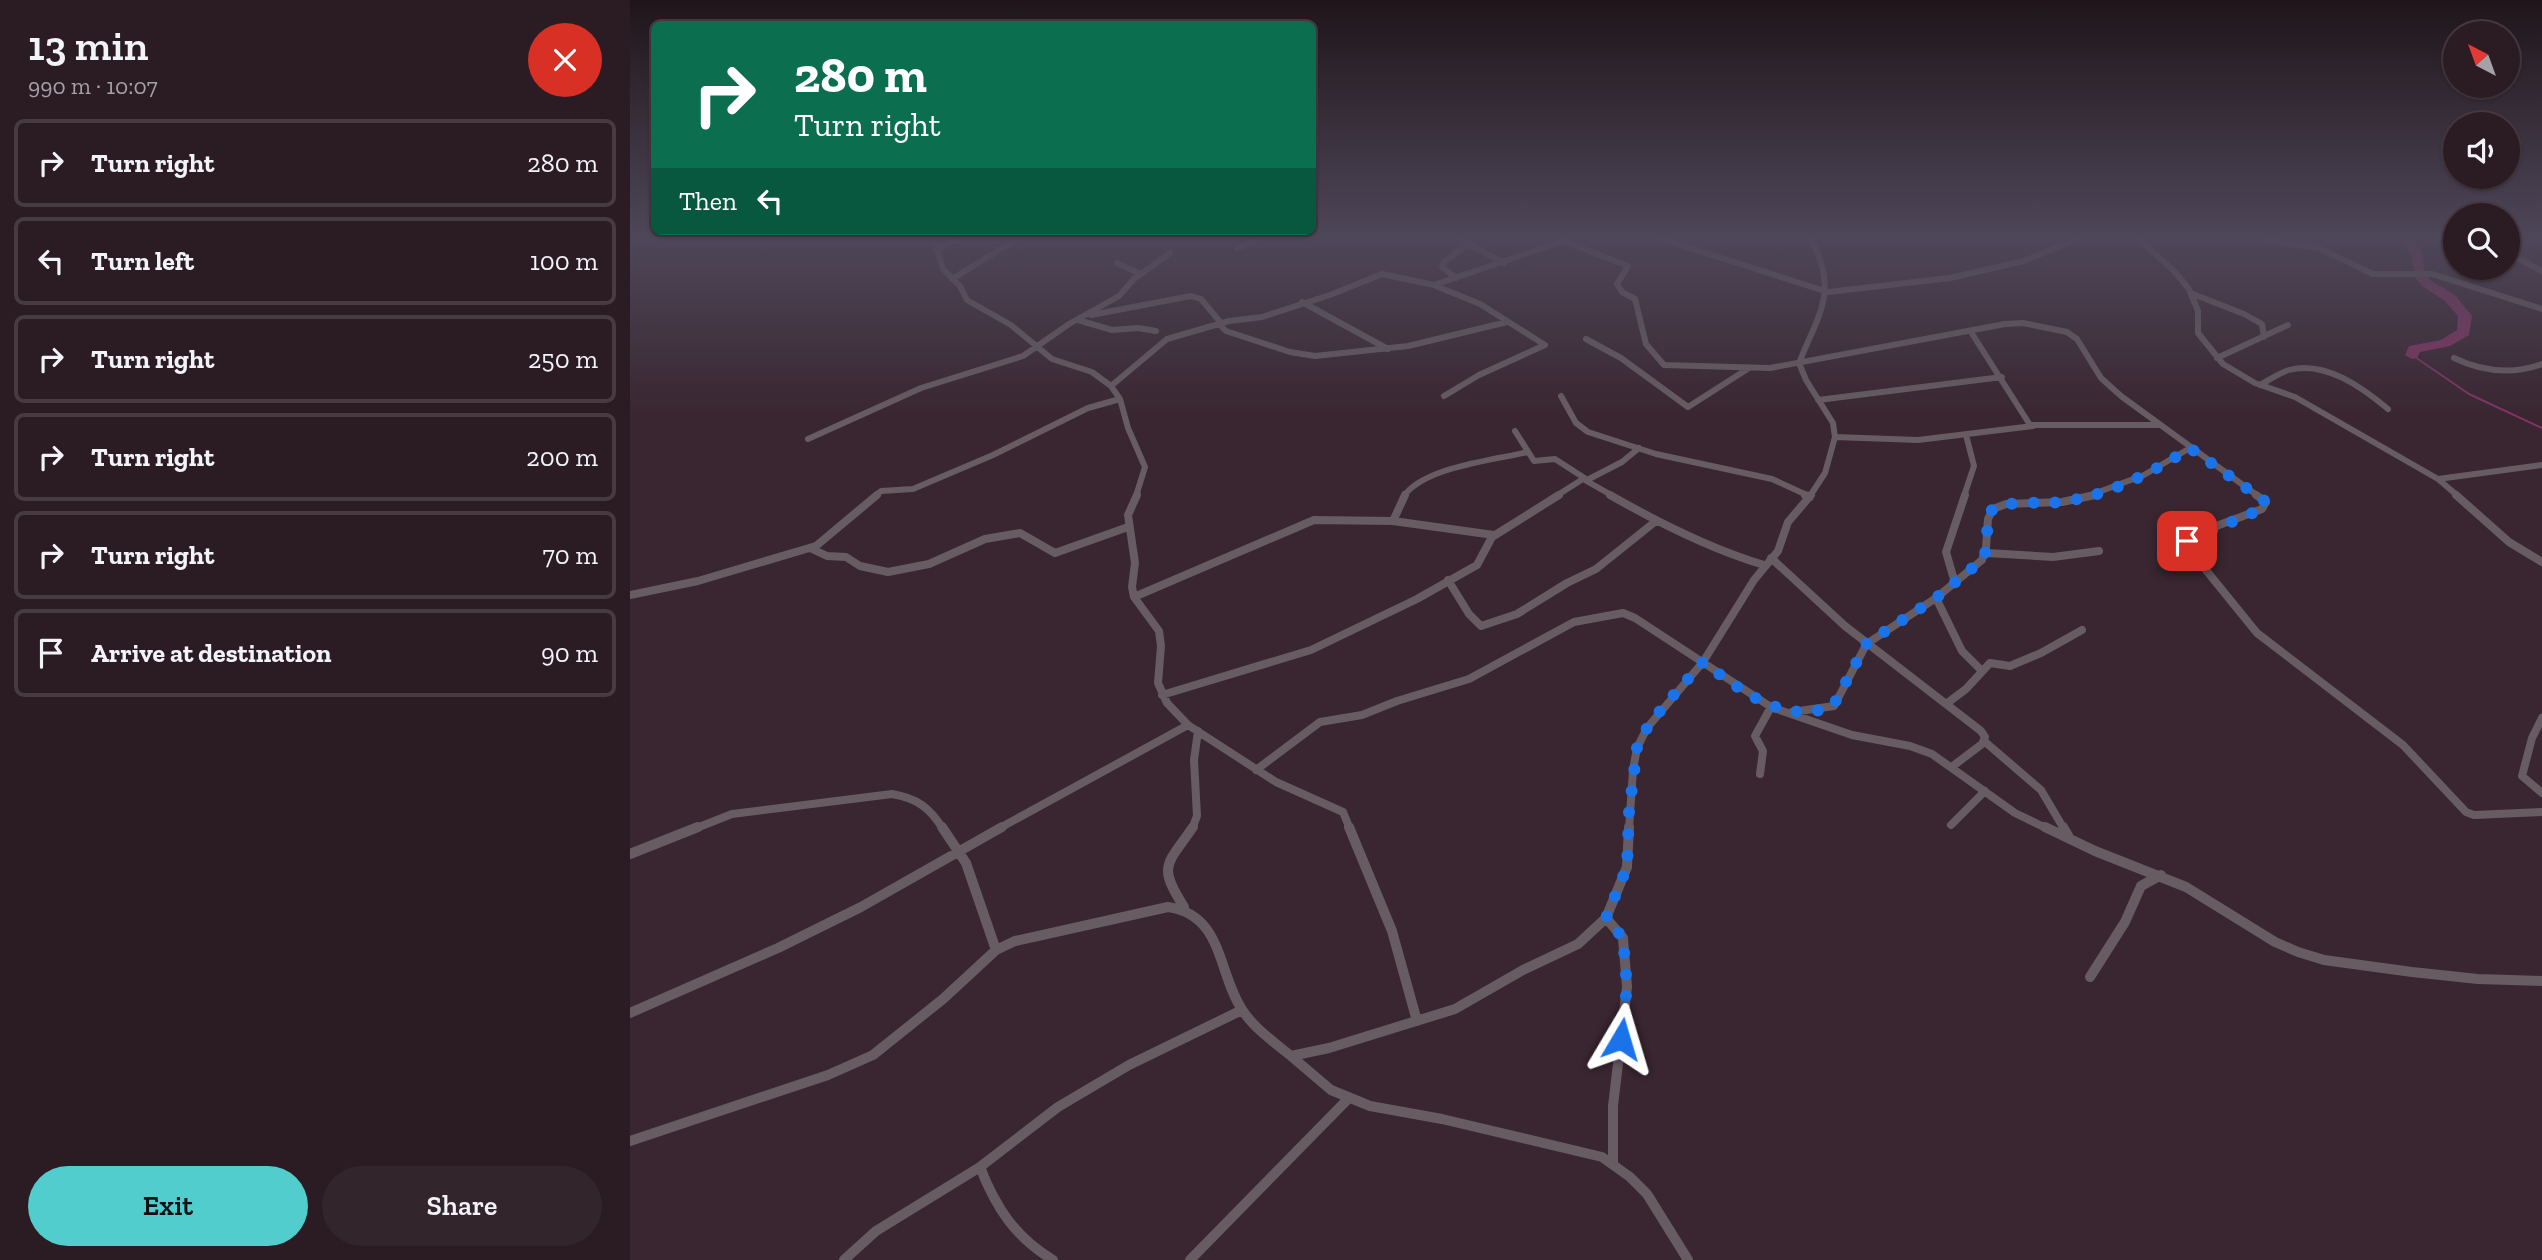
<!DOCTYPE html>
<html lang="en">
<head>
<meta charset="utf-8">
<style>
	:root { --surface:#2b1c24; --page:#33252c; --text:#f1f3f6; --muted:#a6a1a6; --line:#473a41; --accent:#52cdce }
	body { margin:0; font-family:"Zilla Slab",serif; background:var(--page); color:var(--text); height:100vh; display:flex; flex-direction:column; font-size:26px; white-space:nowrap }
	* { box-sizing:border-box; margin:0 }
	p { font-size:23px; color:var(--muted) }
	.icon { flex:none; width:38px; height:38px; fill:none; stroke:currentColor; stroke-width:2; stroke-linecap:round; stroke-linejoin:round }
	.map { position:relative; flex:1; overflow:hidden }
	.side { display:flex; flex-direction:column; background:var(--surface); width:630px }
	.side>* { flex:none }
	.top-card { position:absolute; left:21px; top:21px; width:665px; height:214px; border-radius:10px; box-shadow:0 2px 5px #0004,0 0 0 2px var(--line); background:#0b6e4f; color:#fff; overflow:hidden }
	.needle { width:46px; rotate:319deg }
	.buttons { position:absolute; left:1813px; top:21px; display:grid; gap:14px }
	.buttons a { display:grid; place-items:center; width:77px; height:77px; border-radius:50%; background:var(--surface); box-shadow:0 2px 5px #0004,0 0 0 2px var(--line); font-size:35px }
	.pin { position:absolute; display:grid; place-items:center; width:60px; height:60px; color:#fff; margin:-30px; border-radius:14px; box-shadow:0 4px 10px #0006 }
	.me { position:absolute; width:77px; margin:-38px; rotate:7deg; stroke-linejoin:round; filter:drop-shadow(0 0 5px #0008) }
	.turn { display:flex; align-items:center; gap:24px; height:147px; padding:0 28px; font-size:32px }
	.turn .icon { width:91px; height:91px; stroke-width:2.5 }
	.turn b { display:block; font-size:49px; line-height:60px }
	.then { display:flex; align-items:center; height:66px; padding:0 28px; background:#0003; gap:14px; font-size:26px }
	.round { display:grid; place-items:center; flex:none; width:74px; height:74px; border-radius:37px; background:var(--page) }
	.overview { display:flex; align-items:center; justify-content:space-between; height:119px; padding:0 28px }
	h1 { font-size:42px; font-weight:600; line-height:52px }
	.primary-button { display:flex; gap:14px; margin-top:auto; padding:14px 28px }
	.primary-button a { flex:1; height:80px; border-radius:42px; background:var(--accent); color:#111; font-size:28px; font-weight:600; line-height:80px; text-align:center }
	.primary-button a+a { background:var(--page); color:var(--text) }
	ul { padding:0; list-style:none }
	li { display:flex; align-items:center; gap:21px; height:88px; margin:0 14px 10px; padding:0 14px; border:4px solid var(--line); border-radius:10px }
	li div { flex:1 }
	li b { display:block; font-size:26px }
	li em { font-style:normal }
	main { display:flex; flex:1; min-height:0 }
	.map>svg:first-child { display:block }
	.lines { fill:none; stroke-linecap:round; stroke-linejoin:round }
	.stream { stroke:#813362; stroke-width:2 }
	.river { fill:#813362; fill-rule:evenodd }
	.minor-far2 { stroke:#665c61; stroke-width:6 }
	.minor-far1 { stroke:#665c61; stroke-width:8 }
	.minor { stroke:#665c61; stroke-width:10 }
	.route { stroke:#1a73e8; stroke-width:12; stroke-dasharray:0 21.6 }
</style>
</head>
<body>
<main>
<section class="side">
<div class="overview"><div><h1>13 min</h1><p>990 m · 10:07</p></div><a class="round" style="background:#d93025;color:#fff"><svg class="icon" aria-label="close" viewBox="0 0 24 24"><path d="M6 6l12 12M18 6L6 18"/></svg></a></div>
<ul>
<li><svg class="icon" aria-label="right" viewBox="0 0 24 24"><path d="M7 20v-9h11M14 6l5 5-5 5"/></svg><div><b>Turn right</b></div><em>280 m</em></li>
<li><svg class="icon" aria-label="left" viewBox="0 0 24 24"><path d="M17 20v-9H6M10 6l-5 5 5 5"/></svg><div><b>Turn left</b></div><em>100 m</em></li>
<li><svg class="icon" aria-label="right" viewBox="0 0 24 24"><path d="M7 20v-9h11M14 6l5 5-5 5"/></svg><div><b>Turn right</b></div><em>250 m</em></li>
<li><svg class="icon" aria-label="right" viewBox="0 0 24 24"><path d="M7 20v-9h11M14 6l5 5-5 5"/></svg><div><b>Turn right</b></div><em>200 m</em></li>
<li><svg class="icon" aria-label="right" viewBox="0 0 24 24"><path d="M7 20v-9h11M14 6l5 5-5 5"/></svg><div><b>Turn right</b></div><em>70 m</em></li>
<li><svg class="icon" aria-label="arrive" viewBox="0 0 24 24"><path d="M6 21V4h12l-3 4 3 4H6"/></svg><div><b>Arrive at destination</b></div><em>90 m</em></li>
</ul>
<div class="primary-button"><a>Exit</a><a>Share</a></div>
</section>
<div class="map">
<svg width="1912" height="1260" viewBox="0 0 1912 1260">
	<rect width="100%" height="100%" fill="#392630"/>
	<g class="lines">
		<path class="stream" d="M1782,355L1839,394L1912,428"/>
		<path class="river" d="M1771,239H1783L1793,255L1795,274L1800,280L1825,295L1842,316L1839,335L1820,346L1790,352L1787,358L1782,359L1775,355L1779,346L1811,340L1827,330L1828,316L1815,301L1792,286L1785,277L1781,255Z"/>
		<path class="minor-far2" d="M304,239L313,269L330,286L337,300L381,325L422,359L462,372L481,386L490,399L498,428L515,467L506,496
			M830,239L874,263
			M1032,239L1198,292L1320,278L1394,261L1447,239
			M1509,239L1544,271L1559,289L1568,311V333L1593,364L1625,383L1665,397L1808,479L1828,496
			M1633,239L1689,248L1743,274H1802L1912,309
			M1820,240L1823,239
			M934,241L998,266L987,284L992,292L1005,299L1016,344L1034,365L1140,368L1375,324L1393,323L1437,332L1447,339L1471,378L1491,396L1628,496
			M607,248L630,239
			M306,249L327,239
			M1878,253L1912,271
			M487,263L511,274
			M826,278L812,267L814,262L839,243
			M322,279L387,239
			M806,286L850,304L915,345L849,375L814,396
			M1563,294L1614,314L1632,324L1634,337
			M672,302L758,349
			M461,315L561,296L571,299L591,323
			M448,320L482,330L508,328L526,331
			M589,324L596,331L660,352L685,356L778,346L877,322
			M1341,332L1400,425H1529
			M956,339L991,358L1058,407L1119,368
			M1587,358L1658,325
			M1824,358C1853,372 1881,375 1912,364
			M1630,385C1639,380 1649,373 1659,370C1695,360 1733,388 1758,409
			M481,386L537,339L599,321L632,317L700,295L752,274L804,285L936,240
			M931,396L946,423L958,432L1026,454L1142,479L1179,496
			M1188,400L1372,377
			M885,431L904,461L925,459L956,479
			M1205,437L1288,440L1403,426
			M178,439L291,388L393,356L439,324L489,296L504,279L540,253
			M1808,479L1912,465
			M957,480L992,462L1009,448
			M245,496L251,491L283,489L363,455L458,408L490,399
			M774,496C794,467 864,460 898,452
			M926,496L953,479L983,496
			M1180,496L1195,473L1205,437L1203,423L1176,380L1169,363C1189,313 1209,291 1181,239
			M1334,496L1344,466L1336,435
			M1458,496L1514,475L1560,448"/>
		<path class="minor-far1" d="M507,495L498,515L505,563L502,587L504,597L529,631L531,646L528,683L537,703L558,725L646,782L713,812L720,829
			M980,495C1029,523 1080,549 1134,565
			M1175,495L1180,497
			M1626,495L1636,502L1632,509L1589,525L1554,543L1627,633L1773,745L1836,812L1844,815L1912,812
			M1826,495L1879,542L1912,562
			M763,521L775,495
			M180,548L197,556L216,557L230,566L258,572L299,564L355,539L390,533L425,553L498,527
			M1357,553L1423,557L1469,551
			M1141,558L1215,626L1351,731L1355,737L1352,744L1323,766
			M818,580L839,614L851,626L887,614L937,583L966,569L1026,521
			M1325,583L1316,552L1335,495
			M0,595L68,581L186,546L247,495
			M504,597L684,520L763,521L864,535
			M1306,598L1332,651L1351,670
			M1238,643L1306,598L1352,560L1356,548L1358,519L1363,509L1376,504L1432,502L1465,495
			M532,695L681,650L787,599L847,565L862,537L929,495
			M1316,704L1336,689L1360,663L1380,666L1411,653L1452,630
			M1162,712L1204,706L1237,643
			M1912,718L1902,738L1892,776L1912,793
			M1354,741L1411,790L1434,829
			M626,770L690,722L732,715L767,701L839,679L944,622L993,613L1005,618L1141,707L1222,735L1280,746L1302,754L1385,813L1418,829
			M1130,774L1133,751L1125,736L1141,707
			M1321,825L1355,791
			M64,829L102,814L262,794C287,798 300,808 313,829
			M368,829L558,725
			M562,829L567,816L564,760L568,731
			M999,829L1003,770L1007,748L1017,728L1073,662L1124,580L1148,551L1158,522L1181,495"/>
		<path class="minor" d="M312,827L336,863L366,950
			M719,827L762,931L787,1021
			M1415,827L1465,851L1556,887L1645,942L1668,952L1694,960L1782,972L1848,979L1912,981
			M1433,827L1440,839
			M0,854L68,827
			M554,907C527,865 537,865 563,827
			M976,918L993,938L997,987L983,1106V1162
			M1460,977L1495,922L1511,886L1531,875
			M0,1013L148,948L231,907L372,827
			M661,1056L701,1090L740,1106L812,1119L972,1157L1000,1177L1017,1194L1058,1260
			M0,1141L198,1075L243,1055L313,999L366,950L385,941L538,907C594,915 587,973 613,1011C625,1029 644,1042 661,1056L699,1048L825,1009L893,970L948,944L976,918L997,867L999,827
			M350,1167C366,1208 385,1237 423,1260
			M214,1260L246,1231L350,1167L428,1107L499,1065L612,1010
			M560,1260L718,1099"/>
	</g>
	<linearGradient id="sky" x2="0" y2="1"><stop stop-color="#1f151a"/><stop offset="0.57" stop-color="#4e4759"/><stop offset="1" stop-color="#4e4759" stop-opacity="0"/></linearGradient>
	<rect width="1912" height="416" fill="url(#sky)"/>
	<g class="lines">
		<path class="route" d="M991,1039L997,987L993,938L976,918L997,867L999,812L1007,748L1017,728L1033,707L1073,662C1111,690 1153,726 1203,706L1237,643L1306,598L1352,560C1361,547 1353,517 1363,509C1373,500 1417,504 1432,502C1479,495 1520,474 1560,448L1636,502L1632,509L1557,541"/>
	</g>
</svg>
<div class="buttons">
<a><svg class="needle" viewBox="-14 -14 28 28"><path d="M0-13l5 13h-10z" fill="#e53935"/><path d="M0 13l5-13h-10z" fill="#a6a1a6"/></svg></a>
<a><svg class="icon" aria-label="sound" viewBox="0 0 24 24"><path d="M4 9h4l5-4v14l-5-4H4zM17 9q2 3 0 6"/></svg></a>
<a><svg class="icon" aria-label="search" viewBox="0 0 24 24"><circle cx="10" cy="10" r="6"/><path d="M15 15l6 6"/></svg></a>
</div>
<div class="pin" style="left:1557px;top:541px;background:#d93025"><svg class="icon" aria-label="arrive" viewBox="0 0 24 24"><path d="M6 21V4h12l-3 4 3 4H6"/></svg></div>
<svg class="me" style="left:991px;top:1039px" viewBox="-20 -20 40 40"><path d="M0-17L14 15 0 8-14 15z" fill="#1a73e8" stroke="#fff" stroke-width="4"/></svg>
<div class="top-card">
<div class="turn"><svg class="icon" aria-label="right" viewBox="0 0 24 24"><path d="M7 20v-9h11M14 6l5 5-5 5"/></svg><div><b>280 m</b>Turn right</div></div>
<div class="then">Then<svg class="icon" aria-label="left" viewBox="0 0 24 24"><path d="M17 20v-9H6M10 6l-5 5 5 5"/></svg></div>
</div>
</div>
</main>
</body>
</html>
